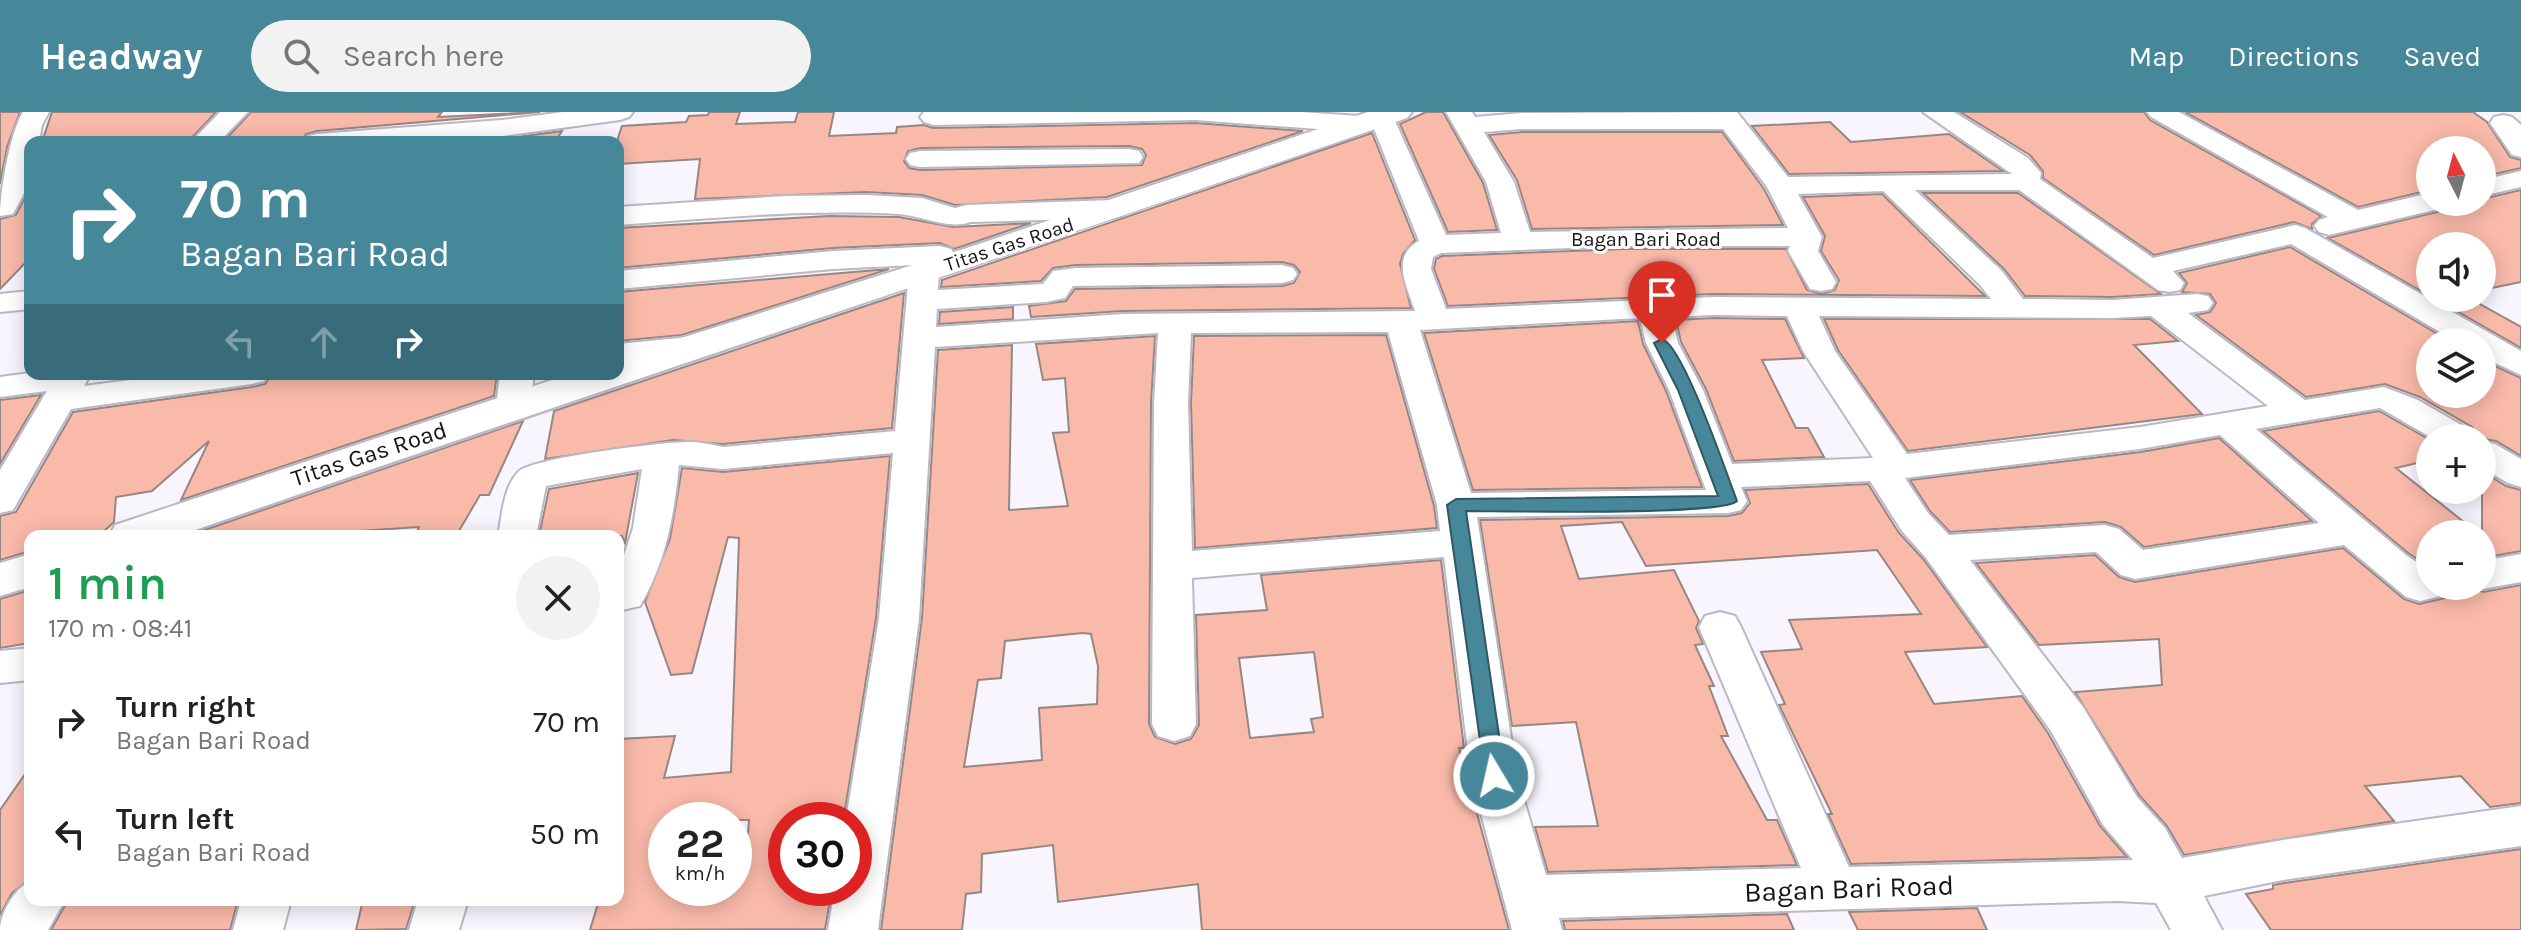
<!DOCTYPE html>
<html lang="en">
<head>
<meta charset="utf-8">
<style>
	:root { --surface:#fff; --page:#f2f2f2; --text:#222; --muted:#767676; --accent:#46889a }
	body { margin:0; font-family:Karla,sans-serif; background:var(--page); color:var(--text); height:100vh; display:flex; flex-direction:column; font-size:30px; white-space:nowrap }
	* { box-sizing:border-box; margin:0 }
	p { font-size:26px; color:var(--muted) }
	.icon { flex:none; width:44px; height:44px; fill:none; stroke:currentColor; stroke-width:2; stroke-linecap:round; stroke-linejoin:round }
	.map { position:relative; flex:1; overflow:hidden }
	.sheet { position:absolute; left:24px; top:418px; width:600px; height:376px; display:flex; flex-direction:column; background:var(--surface); border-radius:16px; box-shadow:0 4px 20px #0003 }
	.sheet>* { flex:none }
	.banner { position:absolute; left:24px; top:24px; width:600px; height:244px; border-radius:16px; box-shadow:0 4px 20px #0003; background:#46889a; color:#fff; overflow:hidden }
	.needle { width:52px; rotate:354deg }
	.controls { position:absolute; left:2416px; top:24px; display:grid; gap:16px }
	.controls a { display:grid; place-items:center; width:80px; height:80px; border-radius:50%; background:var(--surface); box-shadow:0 4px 20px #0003; font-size:40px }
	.speed { position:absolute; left:648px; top:690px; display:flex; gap:16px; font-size:40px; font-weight:700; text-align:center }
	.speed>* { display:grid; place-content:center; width:104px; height:104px; border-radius:50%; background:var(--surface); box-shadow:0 4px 20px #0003; line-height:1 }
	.speed small { font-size:20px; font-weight:400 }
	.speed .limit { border:12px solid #d22; background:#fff; color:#111 }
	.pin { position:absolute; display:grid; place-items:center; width:68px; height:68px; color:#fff; margin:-82px -34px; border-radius:50% 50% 50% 0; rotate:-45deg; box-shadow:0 0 8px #0007 }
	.pin .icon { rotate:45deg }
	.me { position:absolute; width:88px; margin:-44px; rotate:351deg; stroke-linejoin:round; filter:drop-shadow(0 0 6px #0008) }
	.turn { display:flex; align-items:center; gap:28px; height:168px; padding:0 24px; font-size:36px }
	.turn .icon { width:104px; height:104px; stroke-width:2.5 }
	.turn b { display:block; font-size:56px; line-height:68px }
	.lanes { display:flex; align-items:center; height:76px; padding:0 24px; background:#0003; justify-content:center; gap:40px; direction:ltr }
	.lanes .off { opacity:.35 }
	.round { display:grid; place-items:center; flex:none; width:84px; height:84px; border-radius:42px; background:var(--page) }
	.head { display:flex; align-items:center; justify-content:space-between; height:136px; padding:0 24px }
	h1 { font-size:48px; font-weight:600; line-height:60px; color:#1e9e55 }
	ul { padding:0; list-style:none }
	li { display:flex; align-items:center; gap:24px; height:112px; padding:0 24px }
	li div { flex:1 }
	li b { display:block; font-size:30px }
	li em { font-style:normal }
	header { display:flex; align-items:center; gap:48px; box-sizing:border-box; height:112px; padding:0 40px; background:var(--accent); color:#fff }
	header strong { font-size:38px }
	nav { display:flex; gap:44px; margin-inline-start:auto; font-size:28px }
	.search { width:560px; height:72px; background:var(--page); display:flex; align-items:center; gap:20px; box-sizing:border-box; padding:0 28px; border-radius:44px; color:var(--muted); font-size:30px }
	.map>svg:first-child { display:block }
	.building { fill:#fabaaa; stroke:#968783; stroke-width:2; fill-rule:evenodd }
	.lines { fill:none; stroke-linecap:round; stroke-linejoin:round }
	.minor-casing { stroke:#bcb7c4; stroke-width:4 }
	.tertiary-casing { stroke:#bcb7c4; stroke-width:4 }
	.minor { fill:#fff; fill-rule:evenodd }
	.tertiary { fill:#fff; fill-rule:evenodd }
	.route { fill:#46889a; stroke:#2e5864; stroke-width:2 }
	.labels { text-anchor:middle; stroke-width:6; stroke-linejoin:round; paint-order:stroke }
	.far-street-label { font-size:20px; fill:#171519; stroke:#fff }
	.street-label { font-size:24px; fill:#171519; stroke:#fff }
	.near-street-label { font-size:28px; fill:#171519; stroke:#fff }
</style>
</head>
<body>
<header>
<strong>Headway</strong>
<div class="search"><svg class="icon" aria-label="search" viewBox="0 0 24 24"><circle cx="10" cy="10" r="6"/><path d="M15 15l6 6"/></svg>Search here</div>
<nav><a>Map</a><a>Directions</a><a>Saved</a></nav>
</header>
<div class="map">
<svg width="2521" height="818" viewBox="0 0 2521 818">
	<rect width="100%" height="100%" fill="#f9f5fe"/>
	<path class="building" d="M0,0H20L7,35L0,72Z
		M52,0H216L188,30H42Z
		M251,0H442L438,5L540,0L317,19L306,22L301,30L225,28Z
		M709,0H740L736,12L795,10L798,0H834L829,24L896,21L897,15L924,13L933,16L1195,11L1303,19L1107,85L955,93L922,83L866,80L695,87L700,47L618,52V26L622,14L686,10L689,4L708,3ZM1129,34L1142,37L1146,43L1142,53L920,58L909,56L904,49L908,39L920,36Z
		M1426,0H1443L1483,71L1497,118L1448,120L1400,12Z
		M1960,0H2144L2150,8L2321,104L2312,112V117L2294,110L2154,143L2043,66V59L2030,43Z
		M2185,0H2473L2487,10L2510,45L2521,48V56L2482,65V38H2430V78L2358,95Z
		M1830,10L1851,30L1949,22L2003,59L1789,62L1752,14Z
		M562,19L555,30H462L502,27Z
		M1522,20H1722L1764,77L1783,113L1532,117L1517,68L1489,23Z
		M1372,21L1415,128L1403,142L1400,152L1411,196L1123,199L1031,205L1029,194L1066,189L1075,177L1282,174L1294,171L1300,160L1294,153L1282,150L1076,153L1053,156L1041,169L941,175L942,168Z
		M30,76V146L0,177V107L16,103Z
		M2521,78V170L2482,178V134H2430V184L2328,126L2441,99L2447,90H2482V87Z
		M1923,81H2018L2161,182L2112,185L2025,184L2004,157Z
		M1882,82L1985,184L1713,182L1448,194L1434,157L1436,147L1442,144L1625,137H1786L1807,178L1822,182L1835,178L1839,168L1821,139L1825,124L1803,85Z
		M829,104L899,105L953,115L1031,111L954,137L940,131L833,136L618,156V116Z
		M2290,135L2451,230H2430V282H2482V248L2521,266V344L2496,329L2478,326L2472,315L2420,285L2385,272L2306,285L2196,203L2210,200L2216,191L2210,182L2182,180L2187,171L2179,161Z
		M889,157L682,223L618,229V180Z
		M904,181L892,316L723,332L673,328L545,347L554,299Z
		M2434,186H2469L2521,215V236Z
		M1013,195V207L939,212L940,200Z
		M1713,206L1785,207L1804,246L1762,248L1796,316H1808L1824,345L1734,349L1706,277L1681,230L1676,208Z
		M1824,207H2150L2178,229L2134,233L2202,302L1908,339L1838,238Z
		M1638,209L1643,232L1666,279L1702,375L1473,378L1424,221Z
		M1386,223L1434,394L1437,416L1195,436L1191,291L1194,224Z
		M1155,224L1151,291L1149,612L1155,625L1175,632L1191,627L1199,613L1196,503L1267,498L1261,463L1441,448L1464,636H1459L1509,818H1202L1198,772L1058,790L1053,733L982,742L981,780L966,782L962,818H881L922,506L938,238L1012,233L1009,398L1068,394L1053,321L1069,320L1065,266L1043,268L1036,232ZM1082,521L1091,522L1098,554L1097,592L1039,596L1042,648L964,655L978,568L1001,566L1005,529ZM1314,540L1323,605L1311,607L1314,620L1250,626L1239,546Z
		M272,262H497L494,284L181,388L209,329L152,379L116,385L114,410L102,421L30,424V439L0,448V404L16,400L73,300L252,275L265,272Z
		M41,283L0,352V288Z
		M2379,299L2430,328V348L2396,356L2479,422H2430V455L2408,441L2263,319Z
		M523,309L489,383H480L456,424H415L419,415L343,420L341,424H187Z
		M2219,326L2312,409L2144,435L2121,415L2105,410L1950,420L1930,399L1910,368L2141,340Z
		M890,344L876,506L844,704L817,696L814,708H786V780L832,778L825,817L590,818L599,788H618V627L675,624L664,666L731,660L739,426L728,425L692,561L671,563L645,490L670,427L682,356L723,360ZM666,708H749L745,759L734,760V776H666V763L655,764L666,725Z
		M2482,359L2506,374L2521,378V439L2482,446Z
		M638,361L625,431L622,424H539L549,377Z
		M1868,372L1899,421L1924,448L1987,535L1905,540L1934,592L2022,584L2048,621L2100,714L2127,745L1851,752L1828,702H1832L1779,593L1785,592L1761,540L1802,537L1789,508L1921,502L1877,438L1646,454L1622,410L1561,414L1579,467L1674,458L1699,509L1696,516L1703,532L1695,533L1714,574H1709L1728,624H1721L1767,708H1777L1797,753L1548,760L1535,715L1598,714L1576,610L1512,614L1480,408L1728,404L1742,401L1750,391L1745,378Z
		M2343,436L2404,487L2419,492L2445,486L2452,474H2469L2483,480L2521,473V691L2490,695L2461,664L2365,674L2394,709L2184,743L2167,714L2139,683L2075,580L2162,573L2159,527L2039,533L1976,451L2095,443L2119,465L2135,470Z
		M30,478V531L0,536V487Z
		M30,655V767L12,781L0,803V698Z
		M2521,737V818H2271L2246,782L2273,777V773L2284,771Z
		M68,788H238L230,818H51Z
		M363,788H415L406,817L356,818Z
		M1977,796L1987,818H1858L1849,800Z
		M1787,802L1794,818H1565L1563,809Z"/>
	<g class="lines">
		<g class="minor-casing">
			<path id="minor" d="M23,0H49L42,13L39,30H30V70L13,102L0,104C0,80 10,20 23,0Z
				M220,0H248L219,30H191Z
				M563,0H633L629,5L620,8L502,24L421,30H304L308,24L317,22L502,8Z
				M924,0H1301L1359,4L1368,6L1372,12L1369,5L1373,0H1391L1446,123L1501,121L1486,70L1446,0H1472L1475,5L1522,1L1737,0L1788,65L2012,62L1923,0H1954L2028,46L2041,61L2040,67L2153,146L2295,113L2305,116L2521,239V263L2482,245V230H2457L2291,132L2173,159L2184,171L2180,178L2169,180L2158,178L2019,78H1915L2002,159L2023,187L2112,188L2197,182L2208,184L2213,191L2208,198L2188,201L2305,288L2384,275L2418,288L2470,318L2475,326H2432L2380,296L2256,317L2406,443L2430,459V474H2449L2444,483L2420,489L2406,485L2344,433L2135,467L2121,463L2096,440L1970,448L2083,595L2137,685L2165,716L2182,746L2283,728L2521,694V734L2283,768L2204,784L2222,818H2171L2156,791L2117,789L1559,806L1562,818H1512L1471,664L1444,445L1192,466L1196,612L1190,624L1174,629L1158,624L1152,612L1154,291L1158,221L935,235L919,506L878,818H828L835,776H854V708H846L879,506L893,341L723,357L679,353C674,404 666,450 640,494L618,499V461L633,416L642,357L546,374L536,424H498C502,404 503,376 518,360C531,346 662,330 687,330C699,330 711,332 723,335L895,319L909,160L915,153L833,157L618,177V159L833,139L940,134L951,137L955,143L951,149L930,152L939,160L938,178L1043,172L1053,159L1076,156L1282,153L1293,156L1297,162L1293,168L1282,171L1073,174L1065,186L1046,190L937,197L936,215L1123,202L1415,199C1407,174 1390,145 1419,129L1372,12L1368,18L1359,20L1195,8L933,13L924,10L920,5ZM1522,17H1723L1767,75L1788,116L1530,120L1514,70L1484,20ZM1883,79L1980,173L1991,187L1713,185L1446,197L1431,157L1433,145L1441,141L1625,134H1790L1788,139L1810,177L1821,179L1832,177L1836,170L1818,139L1822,125L1798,82ZM1713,203L1787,204L1803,239L1873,346L1732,352L1703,278L1678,231L1672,205ZM1819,204L2112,206L2151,204L2268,294L2140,315L1907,342L1835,239ZM1640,206L1646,231L1669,278L1706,378L1471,381L1420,218ZM1388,220L1437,393L1440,419L1192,439L1188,291L1191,221ZM2220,323L2319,411L2143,438L2119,417L2105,413L1949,423L1928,401L1905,366L2140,337ZM1870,369L1902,419L1926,446L2051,619L2103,713L2133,748L1849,755L1741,515L1735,504L1720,500L1705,504L1699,515L1801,756L1546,763L1517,664L1477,405L1728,401L1741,398L1747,389L1741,375Z
				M2147,0H2179L2358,98L2430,81V90H2444L2440,96L2430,99L2329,123L2319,120L2314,114L2319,108L2328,105L2151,5Z
				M2503,3L2512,5L2521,13V45L2512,43L2490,11L2494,5Z
				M1129,37L1139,39L1143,45L1139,51L920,55L910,53L906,47L910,41L920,39Z
				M2521,59V75L2482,84V68Z
				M866,83L922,86L955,96L967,93L1114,88L1124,91L1128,97L1124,103L1114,106L971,110C948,118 923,104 899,102C806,97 712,106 618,113V95L785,84Z
				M30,179V197L0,200V182Z
				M689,225L701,228L705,235L701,242L618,252V232Z
				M30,261L87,262L89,265L84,274L176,262H269L264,269L252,272L71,297L13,398L0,401V358L47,279L0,285V265Z
				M500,262H534L530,294L525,301L513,304L501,301L496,294Z
				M2482,329L2495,332L2521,347V375L2508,371L2482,356Z
				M2521,442V470L2482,477L2472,474H2482V449Z
				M30,536V568L0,571V539Z
				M30,770V788H65L48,818H0C0,802 15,775 30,770Z
				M241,788H291L283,818H233Z
				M418,788H468L459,818H409Z"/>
		</g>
		<g class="tertiary-casing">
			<path id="tertiary" d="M1368,0H1412L1407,6C998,148 587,282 178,424H109L115,413L570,262H618V246L976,133Z
				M30,442V475L0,484V451Z"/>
		</g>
		<use href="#minor" class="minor"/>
		<use href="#tertiary" class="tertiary"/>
	</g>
	<path class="route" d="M1662,227C1683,233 1727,363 1737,389C1724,404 1502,399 1466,399L1505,664L1502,671L1494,673L1486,671L1447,393L1456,387L1718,384L1678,278L1654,231Z"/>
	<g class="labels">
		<g class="far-street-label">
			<text x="1646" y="134">Bagan Bari Road</text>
			<text transform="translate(1009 132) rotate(-18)" y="7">Titas Gas Road</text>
		</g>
		<g class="street-label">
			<text transform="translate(369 342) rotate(-18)" y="8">Titas Gas Road</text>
		</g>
		<g class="near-street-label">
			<text transform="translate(1849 776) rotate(-2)" y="10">Bagan Bari Road</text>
		</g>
	</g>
</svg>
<div class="controls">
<a><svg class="needle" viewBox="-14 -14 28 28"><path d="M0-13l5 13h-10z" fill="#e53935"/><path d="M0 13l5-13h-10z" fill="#767676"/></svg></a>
<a><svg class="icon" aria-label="sound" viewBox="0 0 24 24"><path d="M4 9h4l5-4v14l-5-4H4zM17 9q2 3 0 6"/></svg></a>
<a><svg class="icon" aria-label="layers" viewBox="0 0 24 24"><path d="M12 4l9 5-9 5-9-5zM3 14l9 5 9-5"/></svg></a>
<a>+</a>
<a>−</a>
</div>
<div class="speed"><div>22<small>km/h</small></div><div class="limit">30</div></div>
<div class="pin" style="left:1662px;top:231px;background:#d93025"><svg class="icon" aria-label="arrive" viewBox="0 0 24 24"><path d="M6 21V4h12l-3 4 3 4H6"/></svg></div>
<svg class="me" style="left:1494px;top:664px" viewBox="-20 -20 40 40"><circle r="17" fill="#46889a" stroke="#fff" stroke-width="3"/><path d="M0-11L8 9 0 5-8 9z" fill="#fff"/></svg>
<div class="banner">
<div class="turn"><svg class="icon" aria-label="right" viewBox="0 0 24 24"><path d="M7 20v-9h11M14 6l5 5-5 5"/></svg><div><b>70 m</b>Bagan Bari Road</div></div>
<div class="lanes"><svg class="icon off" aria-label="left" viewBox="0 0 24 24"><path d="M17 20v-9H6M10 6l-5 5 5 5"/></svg><svg class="icon off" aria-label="ahead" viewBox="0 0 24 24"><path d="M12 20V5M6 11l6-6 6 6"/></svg><svg class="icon" aria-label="right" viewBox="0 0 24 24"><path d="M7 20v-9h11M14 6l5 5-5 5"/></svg></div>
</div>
<section class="sheet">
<div class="head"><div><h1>1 min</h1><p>170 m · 08:41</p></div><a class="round"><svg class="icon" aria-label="close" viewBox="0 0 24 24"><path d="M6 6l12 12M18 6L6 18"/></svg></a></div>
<ul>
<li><svg class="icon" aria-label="right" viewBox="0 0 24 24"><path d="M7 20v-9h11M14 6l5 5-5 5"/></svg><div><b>Turn right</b><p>Bagan Bari Road</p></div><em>70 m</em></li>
<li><svg class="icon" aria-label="left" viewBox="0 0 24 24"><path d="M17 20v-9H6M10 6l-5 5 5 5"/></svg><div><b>Turn left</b><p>Bagan Bari Road</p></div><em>50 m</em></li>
</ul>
</section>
</div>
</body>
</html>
